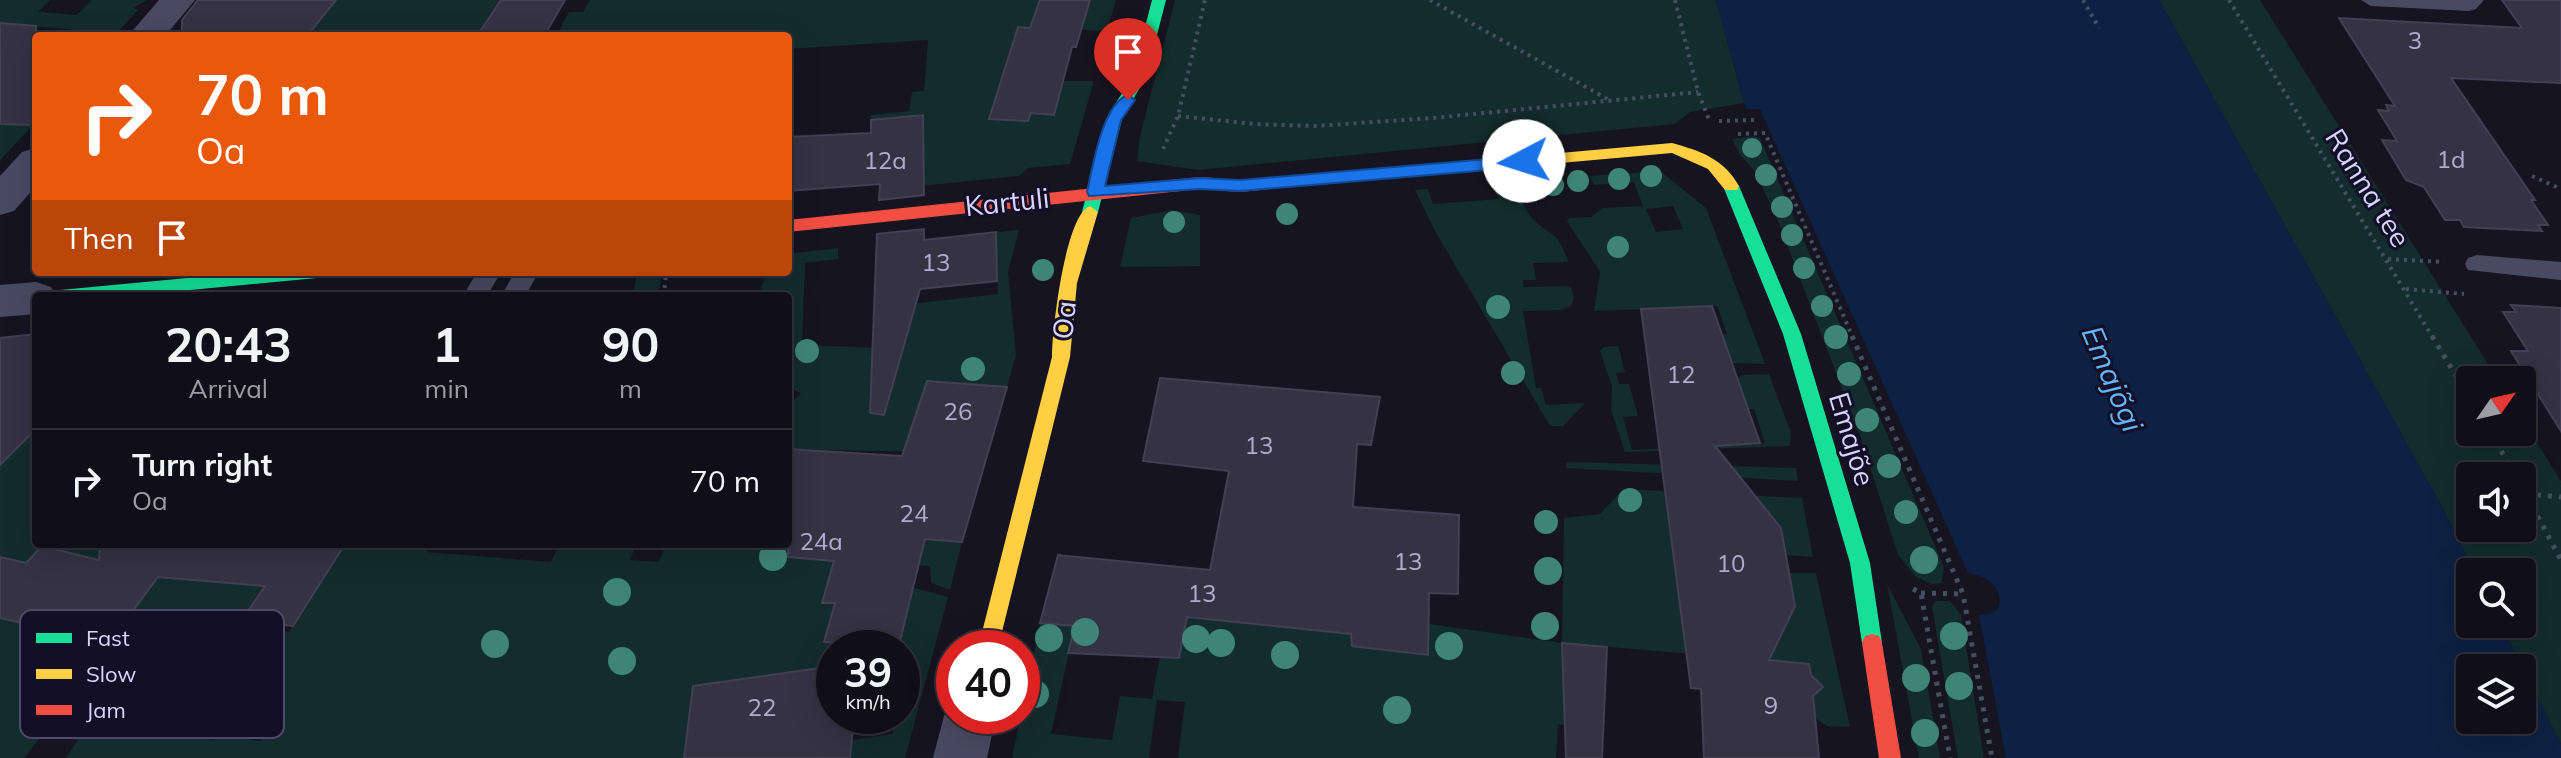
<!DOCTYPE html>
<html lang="en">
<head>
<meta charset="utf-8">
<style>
	:root { --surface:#100f19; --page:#191822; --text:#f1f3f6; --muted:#9c9ca2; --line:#302f38 }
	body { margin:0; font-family:Mulish,sans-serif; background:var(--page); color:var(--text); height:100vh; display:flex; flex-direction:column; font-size:30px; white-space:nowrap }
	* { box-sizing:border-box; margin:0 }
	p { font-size:26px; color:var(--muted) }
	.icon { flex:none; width:44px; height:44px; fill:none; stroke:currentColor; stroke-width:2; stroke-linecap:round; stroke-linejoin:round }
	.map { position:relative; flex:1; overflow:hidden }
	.sheet { position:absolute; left:32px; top:292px; width:760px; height:256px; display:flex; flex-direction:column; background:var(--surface); border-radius:8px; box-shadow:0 8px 32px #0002,0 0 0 2px var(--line) }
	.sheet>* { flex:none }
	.top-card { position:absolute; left:32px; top:32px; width:760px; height:244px; border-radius:8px; box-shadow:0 8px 32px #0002,0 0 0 2px var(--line); background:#ea580c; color:#fff; overflow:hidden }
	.needle { width:52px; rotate:56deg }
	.fabs { position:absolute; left:2456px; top:366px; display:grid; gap:16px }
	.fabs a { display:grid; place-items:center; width:80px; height:80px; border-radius:8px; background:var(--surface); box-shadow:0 8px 32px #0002,0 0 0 2px var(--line); font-size:40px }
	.speed { position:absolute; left:816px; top:630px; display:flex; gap:16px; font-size:40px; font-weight:700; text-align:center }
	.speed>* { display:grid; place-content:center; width:104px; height:104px; border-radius:50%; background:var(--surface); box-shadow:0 8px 32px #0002,0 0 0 2px var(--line); line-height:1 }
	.speed small { font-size:20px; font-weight:400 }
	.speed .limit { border:12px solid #d22; background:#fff; color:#111 }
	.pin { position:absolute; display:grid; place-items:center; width:68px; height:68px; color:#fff; margin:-82px -34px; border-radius:50% 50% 50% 0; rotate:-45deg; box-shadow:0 0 8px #0007 }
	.pin .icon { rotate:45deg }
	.me { position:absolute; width:88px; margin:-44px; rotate:265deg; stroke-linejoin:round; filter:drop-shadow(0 0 6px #0008) }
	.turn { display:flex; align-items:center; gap:28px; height:168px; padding:0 32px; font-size:36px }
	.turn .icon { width:104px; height:104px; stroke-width:2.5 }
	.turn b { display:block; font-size:56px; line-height:68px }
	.then { display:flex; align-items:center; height:76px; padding:0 32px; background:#0003; gap:16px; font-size:30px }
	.eta { display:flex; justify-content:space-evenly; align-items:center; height:136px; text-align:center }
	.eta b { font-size:48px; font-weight:700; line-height:56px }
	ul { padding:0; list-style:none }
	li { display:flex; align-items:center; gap:24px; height:104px; padding:0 32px; border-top:2px solid var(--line) }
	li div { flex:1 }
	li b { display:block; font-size:30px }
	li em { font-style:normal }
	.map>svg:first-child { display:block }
	.green { fill:#132c2d; fill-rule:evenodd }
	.water { fill:#0d2144; fill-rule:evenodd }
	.building { fill:#343243; stroke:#433f54; stroke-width:2 }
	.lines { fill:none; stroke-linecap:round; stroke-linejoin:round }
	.path-far1 { stroke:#44505f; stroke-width:4; stroke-dasharray:3 5; stroke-linecap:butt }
	.path { stroke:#44505f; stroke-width:5; stroke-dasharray:4 7; stroke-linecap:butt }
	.lane { fill:#4a4962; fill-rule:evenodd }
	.street { fill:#4a4962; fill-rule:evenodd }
	.fast { fill:#16e098; fill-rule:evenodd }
	.slow { fill:#ffcf43; fill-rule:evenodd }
	.jam { fill:#f24e42; fill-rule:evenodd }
	.tree { fill:#3e8478 }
	.route { fill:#1a73e8; stroke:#114b97; stroke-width:2 }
	.labels { text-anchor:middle; stroke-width:6; stroke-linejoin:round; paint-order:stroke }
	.number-label { font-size:24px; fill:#b0acd0 }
	.street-label { font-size:28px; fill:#d9d4ff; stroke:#130f26 }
	.water-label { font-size:30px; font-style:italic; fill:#62b6ff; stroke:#130f26 }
	.key { fill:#130f26; stroke:#4e4a67; stroke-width:2 }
	.key-label { font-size:22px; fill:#d9d4ff }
</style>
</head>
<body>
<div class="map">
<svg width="2561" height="758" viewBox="0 0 2561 758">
	<rect width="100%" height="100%" fill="#161421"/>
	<path class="green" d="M0,0H50L38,12L77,15L92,0H147L133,8L138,10L114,36H106L108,33L0,23Z
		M335,0H501L477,36H307Z
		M590,0H1039L1035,14L1088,7L1090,0H1116L1107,31L1018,27L1006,120L1028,121L1031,113L1053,115L1063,81H1094L1070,164L1028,168L1019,176L921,186L924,176L922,114L871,120V115L909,111L912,92L924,91L928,40L788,49V36H556L569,12H583Z
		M1175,0H1716L1744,103L1690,112L1675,124L1198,170L1137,161L1140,136Z
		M2159,0H2260L2498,380H2470V432H2522V419L2561,481V744L2501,624H2522V572H2475L2441,505ZM2470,476H2522V528H2470Z
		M36,111V122L0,160V124L23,125Z
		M1753,136L1760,138L1944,567L1941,583L1931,584L1916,577L1898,555L1861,438L1776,216L1754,170L1741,156L1732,139Z
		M1660,171L1706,208L1765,364L1732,363L1722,335L1727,334L1717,306L1594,311L1600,272L1567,221L1569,218L1592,217L1602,208L1643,206L1634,182L1594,185L1590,176ZM1673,206L1683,229L1656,232L1646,209Z
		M1515,182C1520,193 1523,209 1532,218C1551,238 1558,229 1568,262L1533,263L1536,280H1523L1524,287L1571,286L1574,298L1571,306L1561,310L1523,311L1536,388H1541L1546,405L1585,403L1563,426H1550L1435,231L1415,190L1428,189L1433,204L1499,199L1495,183Z
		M1173,210L1200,215V266L1120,267L1131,218Z
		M1019,230L1008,272L1016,355L1007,387L946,382L939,403L920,401L914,421L935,423L925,452L788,449V405L801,394L788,385V296H758L767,272H788V254L838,248V259L805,263L802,345L903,349L907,335L885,334L884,307L998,294L996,232Z
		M637,272H662L658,296H633Z
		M1618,346L1625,372L1616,373L1619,384H1629L1638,416L1623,417L1632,450L1765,443L1754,409H1748L1737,379L1742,375L1769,374L1791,433L1790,446L1625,452L1611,410L1612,386L1600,351L1604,347Z
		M36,414V544H156L51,647L100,655L183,544L197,580L263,586L285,550L320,544L243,620L269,623L267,629L289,632L345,544H431L427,552L551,562L560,544H636L630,560L659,562L666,544H738L737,548L789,549L851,532L962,542L950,590L931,583L930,566L834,561L822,602L835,603L825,642L899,645L914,588L948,597L905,758H850L852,740L893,734V716H902V648H834V693L776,674L693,686L684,758H66L78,740L42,735L24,758H0V618L28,624L72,574L3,557L0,560V465L16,448ZM214,704L235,707L214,740L192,737ZM256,709L277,712L260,741L239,738Z
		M1566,462L1796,468L1798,481L1566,468Z
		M1623,489L1802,498L1813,557L1786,555L1781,528L1765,508H1743L1795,606L1789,573H1816L1850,727L1827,726L1814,717L1809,664L1563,643V675L1602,679L1603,731L1558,724L1556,758H1178L1185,702L1157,700L1149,758H1012L1040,623L1183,638L1187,617L1351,634L1353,646L1428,655L1429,624L1562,643L1564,518L1600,514ZM1073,634L1162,644L1152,699L1120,696L1112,740L1051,734Z
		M1887,584L1921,649L1940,758H1919Z
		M1935,601H1950L1961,615L1984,758H1958L1932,607Z"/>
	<path class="water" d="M1716,0H2159L2441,505L2475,572H2470V624H2501L2561,744V758H2006L1979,615L1990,614L1998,609C2005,588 1987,576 1968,573L1760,109H1747L1744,103ZM2522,668V720H2470V668Z"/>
	<path class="building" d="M198,0H336L307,36H182V20Z
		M501,0H565L544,36H477Z
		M1040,0H1090L1076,47H1072L1054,115L1031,113L1028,121L989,119L1018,27L1030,28Z
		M2502,0H2561V83L2451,78L2535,200H2531L2548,225H2538L2542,231L2464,227L2460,220H2445L2424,187L2406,180L2382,140L2397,141L2378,110L2389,111L2386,105L2395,106L2339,18L2522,28Z
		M0,23L36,26V125L0,124Z
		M923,115L924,195L879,200L880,184L788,191V137L871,133V120Z
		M924,229V240L996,232L997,281L920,289L884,415L870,413L877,234Z
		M2511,305L2561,308V431L2511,351H2528L2503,312H2516Z
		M1712,306L1760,443L1715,446L1781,528L1795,606L1769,660L1809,664L1811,675L1823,687L1813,696L1819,758H1704L1701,689L1691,688L1641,309Z
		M36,334V429L0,465V338Z
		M1160,378L1380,397L1371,445L1357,444L1353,507L1459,515L1458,594L1429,593L1428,655L1352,646L1351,634L1187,617L1179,658L1068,653L1075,626L1040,623L1058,555L1210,570L1229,471L1143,461Z
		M927,381L1007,387L962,542L925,539L899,645L824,642L835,603H822L834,561L788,557V449L902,456Z
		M100,544H345L293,626L242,620L265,586L158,577L100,655L50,647L62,632L0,618V557L26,563L42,546L99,560Z
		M1562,643L1607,647L1602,758H1566Z
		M834,666V716H854L850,758H684L693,686Z"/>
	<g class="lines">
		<path class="path-far1" d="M1430,0L1611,101
			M1675,0L1698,92L1710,122
			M2083,0L2099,28
			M2229,0L2433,338
			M1178,116L1254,124L1314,126L1433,118L1698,92
			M1719,121L1755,120
			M1738,134L1765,133L1853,338
			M1163,149L1178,116L1205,0
			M2532,176L2561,189
			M2388,259L2444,262
			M2406,289L2464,294
			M664,296L666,272"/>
		<path class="path" d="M1852,336L1963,594L1992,758
			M2432,336L2470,399
			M2490,432L2516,476
			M2522,487L2561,560
			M2526,494L2561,497
			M1913,589L1921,593L1950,758
			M1921,593L1963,594"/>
		<path class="lane" d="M2361,0H2484L2476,9L2469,11L2371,6Z
			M2477,255L2561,262V280L2468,270L2465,264L2468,258Z
			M477,272H501L487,296H463Z
			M515,272H539L525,296H501Z"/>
		<path class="street" d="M159,0H195L165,36H128Z
			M36,148V186L14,211L0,215V176L22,152Z
			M36,282L51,287L56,296H36V314L0,317V285Z
			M954,698V716H996L987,758H933L944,716Z"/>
		<path class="fast" d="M1152,0H1166L1146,77L1122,119L1098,212L1090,218L1084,216L1082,212L1106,119L1132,77Z
			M1731,180L1739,186L1801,334L1870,563L1882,643L1879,650L1872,652L1865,650L1862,643L1850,563L1783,334L1723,186Z
			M251,272H325L317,278L127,296H51L60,290Z"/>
		<path class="slow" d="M1672,143C1701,151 1724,159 1739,186L1737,190H1725L1708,169L1672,153L1334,183L1326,178L1334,173Z
			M1090,206L1098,212L1077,283L1070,357L998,648H978L1052,357C1052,331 1065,215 1090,206Z"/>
		<path class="jam" d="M1334,173L1340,174L1342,178L1340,182L1240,192L1200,189L788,232V220L1200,177L1240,180Z
			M1872,634L1879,636L1882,643L1901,758H1879L1862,643L1865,636Z"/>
	</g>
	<g class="tree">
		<circle cx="1752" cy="148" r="10"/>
		<circle cx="1766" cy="175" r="11"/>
		<circle cx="1651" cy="176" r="11"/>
		<circle cx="1619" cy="179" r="11"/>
		<circle cx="1578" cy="181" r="11"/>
		<circle cx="1553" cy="185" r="11"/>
		<circle cx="1512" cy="188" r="11"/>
		<circle cx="1782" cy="207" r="11"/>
		<circle cx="1287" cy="214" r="11"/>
		<circle cx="1174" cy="222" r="11"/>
		<circle cx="1792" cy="235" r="11"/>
		<circle cx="1618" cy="247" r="11"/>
		<circle cx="1804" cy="268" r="11"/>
		<circle cx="1043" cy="270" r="11"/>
		<circle cx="1498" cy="307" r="12"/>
		<circle cx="1822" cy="306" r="11"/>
		<circle cx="1836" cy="337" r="12"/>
		<circle cx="807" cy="351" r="12"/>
		<circle cx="973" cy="369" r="12"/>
		<circle cx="1513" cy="373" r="12"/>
		<circle cx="1849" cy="374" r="12"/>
		<circle cx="1867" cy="420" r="12"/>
		<circle cx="1889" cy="466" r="12"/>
		<circle cx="1630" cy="500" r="12"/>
		<circle cx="1906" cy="512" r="12"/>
		<circle cx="1546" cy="522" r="12"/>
		<circle cx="773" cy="557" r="14"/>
		<circle cx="1924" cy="560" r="14"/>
		<circle cx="1548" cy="571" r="14"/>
		<circle cx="617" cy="592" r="14"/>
		<circle cx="1545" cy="626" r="14"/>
		<circle cx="1085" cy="632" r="14"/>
		<circle cx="1954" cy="636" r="14"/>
		<circle cx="1049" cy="638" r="14"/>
		<circle cx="1196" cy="639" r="14"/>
		<circle cx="1221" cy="643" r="14"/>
		<circle cx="495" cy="644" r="14"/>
		<circle cx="1449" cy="646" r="14"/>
		<circle cx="1285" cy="655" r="14"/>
		<circle cx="622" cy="661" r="14"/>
		<circle cx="1916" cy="678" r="14"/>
		<circle cx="1959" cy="686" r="14"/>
		<circle cx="1035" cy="694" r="14"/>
		<circle cx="1397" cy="710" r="14"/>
		<circle cx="1925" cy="733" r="14"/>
	</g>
	<path class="route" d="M1128,95L1135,100L1121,120L1105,186L1200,178L1240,180L1524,156L1532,161L1524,167L1240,191L1200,189L1089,196L1087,192C1093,167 1102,104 1128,95Z"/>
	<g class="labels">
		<g class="number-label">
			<text x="2415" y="49">3</text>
			<text x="2451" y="168">1d</text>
			<text x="885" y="169">12a</text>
			<text x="936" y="271">13</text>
			<text x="1681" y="383">12</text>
			<text x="958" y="420">26</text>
			<text x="1259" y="454">13</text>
			<text x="914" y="522">24</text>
			<text x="821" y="550">24a</text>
			<text x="1408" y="570">13</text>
			<text x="1731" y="572">10</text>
			<text x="1202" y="602">13</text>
			<text x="1771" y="714">9</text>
			<text x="762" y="716">22</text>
		</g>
		<g class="street-label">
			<text transform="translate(2368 188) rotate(58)" y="10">Ranna tee</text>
			<text transform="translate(1007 202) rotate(-6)" y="10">Kartuli</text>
			<text transform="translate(1064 320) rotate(-84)" y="10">Oa</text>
			<text transform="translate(1852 439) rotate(73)" y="10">Emajõe</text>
		</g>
		<g class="water-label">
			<text transform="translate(2112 379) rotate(67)" y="10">Emajõgi</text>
		</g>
	</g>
	<rect x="20" y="610" width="264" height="128" rx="12" class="key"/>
	<rect x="36" y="633" width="36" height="10" fill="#16e098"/>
	<rect x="36" y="669" width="36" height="10" fill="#ffcf43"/>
	<rect x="36" y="705" width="36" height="10" fill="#f24e42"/>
	<g class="key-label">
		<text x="86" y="646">Fast</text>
		<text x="86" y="682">Slow</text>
		<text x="86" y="718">Jam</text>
	</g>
</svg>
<div class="fabs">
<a><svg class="needle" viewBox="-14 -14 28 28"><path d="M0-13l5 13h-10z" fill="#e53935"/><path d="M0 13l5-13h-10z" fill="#9c9ca2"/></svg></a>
<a><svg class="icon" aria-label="sound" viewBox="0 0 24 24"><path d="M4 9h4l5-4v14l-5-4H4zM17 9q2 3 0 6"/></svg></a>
<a><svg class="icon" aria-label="search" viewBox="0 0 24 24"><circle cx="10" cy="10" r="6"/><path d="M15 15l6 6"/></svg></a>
<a><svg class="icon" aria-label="layers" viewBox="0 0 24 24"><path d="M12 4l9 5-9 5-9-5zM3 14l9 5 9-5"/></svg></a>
</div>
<div class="speed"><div>39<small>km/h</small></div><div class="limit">40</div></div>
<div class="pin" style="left:1128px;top:100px;background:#d93025"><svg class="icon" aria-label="arrive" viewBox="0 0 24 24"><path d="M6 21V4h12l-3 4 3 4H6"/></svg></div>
<svg class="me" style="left:1524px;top:161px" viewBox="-20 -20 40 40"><circle r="19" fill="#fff"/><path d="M0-13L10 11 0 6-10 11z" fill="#1a73e8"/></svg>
<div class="top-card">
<div class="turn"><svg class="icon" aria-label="right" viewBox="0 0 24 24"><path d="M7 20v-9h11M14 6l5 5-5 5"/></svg><div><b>70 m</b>Oa</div></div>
<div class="then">Then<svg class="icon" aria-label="arrive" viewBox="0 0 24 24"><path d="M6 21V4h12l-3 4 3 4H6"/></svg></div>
</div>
<section class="sheet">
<div class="eta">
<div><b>20:43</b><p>Arrival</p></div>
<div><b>1</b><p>min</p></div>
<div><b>90</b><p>m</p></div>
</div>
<ul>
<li><svg class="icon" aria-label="right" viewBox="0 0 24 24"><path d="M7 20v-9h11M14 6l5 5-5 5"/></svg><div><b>Turn right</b><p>Oa</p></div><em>70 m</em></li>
</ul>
</section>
</div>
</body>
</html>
